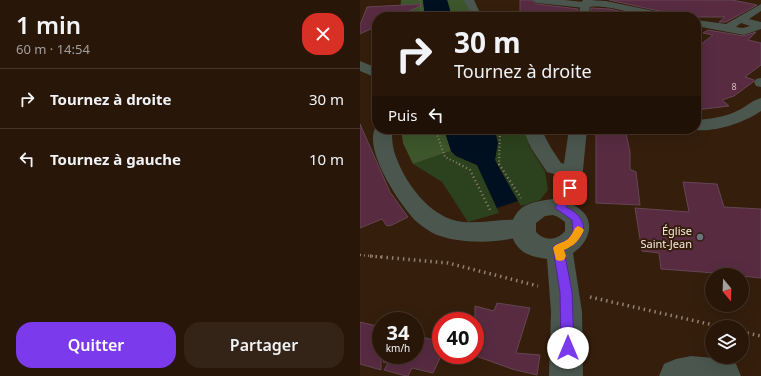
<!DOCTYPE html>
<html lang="fr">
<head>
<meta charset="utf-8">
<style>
	:root { --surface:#281609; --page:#342317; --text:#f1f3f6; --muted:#a59f9c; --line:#44352a; --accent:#7c3aed }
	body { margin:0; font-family:"Noto Sans",sans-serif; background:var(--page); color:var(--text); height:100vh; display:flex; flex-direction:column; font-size:15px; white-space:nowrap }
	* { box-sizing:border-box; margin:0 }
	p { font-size:13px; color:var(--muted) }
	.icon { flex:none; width:22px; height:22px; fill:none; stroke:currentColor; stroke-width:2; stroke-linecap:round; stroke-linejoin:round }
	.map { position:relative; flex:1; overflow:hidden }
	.side { display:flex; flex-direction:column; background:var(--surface); width:360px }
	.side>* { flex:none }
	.top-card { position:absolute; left:12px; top:12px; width:329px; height:122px; border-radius:16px; box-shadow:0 4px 16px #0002,0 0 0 1px var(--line); background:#281609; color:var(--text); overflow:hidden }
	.needle { width:26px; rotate:161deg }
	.controls { position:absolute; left:345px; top:268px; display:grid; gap:8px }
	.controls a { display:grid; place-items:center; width:44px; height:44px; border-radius:50%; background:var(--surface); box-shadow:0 4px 16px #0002,0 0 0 1px var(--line); font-size:20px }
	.speed { position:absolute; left:12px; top:312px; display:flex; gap:8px; font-size:20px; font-weight:700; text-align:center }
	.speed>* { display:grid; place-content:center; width:52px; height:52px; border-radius:50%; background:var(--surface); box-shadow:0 4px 16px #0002,0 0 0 1px var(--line); line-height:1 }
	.speed small { font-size:10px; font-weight:400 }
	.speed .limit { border:6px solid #d22; background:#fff; color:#111 }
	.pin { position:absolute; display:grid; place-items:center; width:34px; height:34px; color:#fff; margin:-17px; border-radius:8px; box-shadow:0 2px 6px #0006 }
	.me { position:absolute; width:44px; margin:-22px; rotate:0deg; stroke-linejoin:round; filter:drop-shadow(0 0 3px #0008) }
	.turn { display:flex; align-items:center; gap:14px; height:84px; padding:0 16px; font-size:18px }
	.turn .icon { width:52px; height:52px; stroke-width:2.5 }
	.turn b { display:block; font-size:28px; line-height:34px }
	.then { display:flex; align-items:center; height:38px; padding:0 16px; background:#0003; gap:8px; font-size:15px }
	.round { display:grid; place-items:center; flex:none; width:42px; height:42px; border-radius:16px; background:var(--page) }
	.overview { display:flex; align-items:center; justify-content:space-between; height:68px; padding:0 16px }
	h1 { font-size:24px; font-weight:600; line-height:30px }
	.action { display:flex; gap:8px; margin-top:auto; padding:8px 16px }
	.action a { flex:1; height:46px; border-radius:16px; background:var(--accent); color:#fff; font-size:16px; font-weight:600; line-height:46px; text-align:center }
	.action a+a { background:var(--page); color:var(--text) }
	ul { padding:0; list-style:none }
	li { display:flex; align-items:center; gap:12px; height:60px; padding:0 16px; border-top:1px solid var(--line) }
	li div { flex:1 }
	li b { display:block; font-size:15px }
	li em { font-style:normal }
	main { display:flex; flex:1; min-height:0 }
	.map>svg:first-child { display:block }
	.green { fill:#2c411d }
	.forest { fill:#3d562c }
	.water { fill:#011021 }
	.building { fill:#582b41; stroke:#654654 }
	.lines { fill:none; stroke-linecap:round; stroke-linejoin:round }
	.path-far3 { stroke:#948172; stroke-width:1; stroke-dasharray:0.5 1.5; stroke-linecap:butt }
	.path-far2 { stroke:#948172; stroke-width:2; stroke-dasharray:1 2.5; stroke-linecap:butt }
	.path-far1 { stroke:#948172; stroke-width:2.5; stroke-dasharray:1 3; stroke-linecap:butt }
	.path { stroke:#948172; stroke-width:3.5; stroke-dasharray:1.5 4; stroke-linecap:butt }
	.minor { fill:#4b574e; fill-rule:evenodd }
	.tertiary { fill:#4b574e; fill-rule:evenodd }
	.route { fill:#7c3aed; stroke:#51269a }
	.slow { fill:#f59e0b }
	.worship-dot { fill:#6b7280; stroke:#351e0c; stroke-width:1.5 }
	.labels { text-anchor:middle; stroke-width:4; stroke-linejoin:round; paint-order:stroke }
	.number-label { font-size:9px; fill:#d2bcb8 }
	.poi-label { font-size:11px; fill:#fbece0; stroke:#351e0c; text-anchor:end }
</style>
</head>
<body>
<main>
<section class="side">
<div class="overview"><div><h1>1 min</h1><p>60 m · 14:54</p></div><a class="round" style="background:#d93025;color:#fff"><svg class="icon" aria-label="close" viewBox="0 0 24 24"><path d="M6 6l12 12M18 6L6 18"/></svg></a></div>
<ul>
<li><svg class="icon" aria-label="right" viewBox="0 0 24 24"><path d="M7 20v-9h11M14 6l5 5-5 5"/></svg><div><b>Tournez à droite</b></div><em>30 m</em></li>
<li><svg class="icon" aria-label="left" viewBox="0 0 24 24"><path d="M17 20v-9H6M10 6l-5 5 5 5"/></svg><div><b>Tournez à gauche</b></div><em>10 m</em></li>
</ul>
<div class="action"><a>Quitter</a><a>Partager</a></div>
</section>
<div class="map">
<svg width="401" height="376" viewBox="0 0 401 376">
	<rect width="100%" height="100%" fill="#351e0c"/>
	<path class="green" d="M147,129H168L171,134L169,146L185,171L188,190L180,200L161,206C156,197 136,169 135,159C135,150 139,145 136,134Z
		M91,151L96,156L117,165L139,213L108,222L82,182L53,164Z"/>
	<path class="forest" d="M41,0H63L65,17H40Z
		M87,0H107L115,17H92Z
		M41,129H84L91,151L53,164L43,143Z"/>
	<path class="water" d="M63,0H87L92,17H65Z
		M84,129H134L138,143L135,160L158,201L137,208L117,165L96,156L91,151Z"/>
	<path class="building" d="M160,0H171L177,4L218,9V17L160,15Z
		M249,0H372L397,5L366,22H359L365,17H314L308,13Z
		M62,4V5L36,17H17V26L0,34V25L7,7Z
		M231,8L250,9L284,17H231Z
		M348,30L384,36L396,32L388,40L401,43V65L385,77L394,80L393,82L374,96L362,100L369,106L336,110V48L353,35L343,33Z
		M0,124L30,192L48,217L32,225L27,226L22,219L0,228Z
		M236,129H265L270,152V169L276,172L280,205L236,203Z
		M323,182L357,184L364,207L401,209V278L382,276V275L301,269L299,253L282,251L275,208L329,212Z
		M137,303L170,308L156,353L180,355L177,375L152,369L113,355H115V306L134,311Z
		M0,322L21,327V370L0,364Z
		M55,335L81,342V356L73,373L52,368L48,376H46L24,370L28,363L23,362L24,355H55Z"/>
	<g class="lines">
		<path class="path-far3" d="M60,0L62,17"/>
		<path class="path-far2" d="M75,129L85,157L101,165
			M139,165L140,129"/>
		<path class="path-far1" d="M99,164L110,170L130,210
			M139,164L161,198
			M0,255L21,257"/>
		<path class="path" d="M10,256L88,263L178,286
			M230,297L362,327
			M382,332L401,336"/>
		<path class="minor" d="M104,0H114L122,17H112Z
			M172,0H204L224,2L228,0L246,1L308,14L313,17C307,17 300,18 294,17C271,15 247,2 225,8L177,3Z
			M401,4V11L389,19L401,22V29L384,35L336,26V20L366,24ZM381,23L390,26L383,28L376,27Z
			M0,61L17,68V78L0,71Z
			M401,78V87L396,86L394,82L396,79Z
			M401,98V111C384,123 351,134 331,129H336V120C351,119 365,117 379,110C387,106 393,100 401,98Z
			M17,125V129H32C32,136 32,144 34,151C43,181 70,219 103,222C125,224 152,216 171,222L174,228L171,234C142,243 105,245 77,235C70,232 63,227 57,222C41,207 0,146 17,125Z
			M163,129H181L191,148L201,163L220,168L223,173L220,178L213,180L187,172L171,148Z"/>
		<path class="tertiary" d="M223,0H233V3L230,6L229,17H219L220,5Z
			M209,129H227L222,180L213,205C237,216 232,240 213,253L222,312L223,376H189L191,312L187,259C179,258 168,256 161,250C147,238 148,218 163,207C171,202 184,200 193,199L203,170ZM193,215L198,217L205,222V231C197,241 184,241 176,232V223L185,216Z
			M331,356L364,359L376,364L381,376H299L304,364L316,359Z"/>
	</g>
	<path class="route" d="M210,185L214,188L206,207C231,219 228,239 204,250L212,292L214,348L212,353L208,355L203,353L201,348L200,292L193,248L195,245L207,240L213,232L212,220L195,208L207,186Z"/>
	<path class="slow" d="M218,226L222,228L224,230C219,241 215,245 204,250L206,256L204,260L200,261L196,260L193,248C196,243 203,243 208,239C211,236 213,232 215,228Z"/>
	<circle class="worship-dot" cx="340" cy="237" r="4"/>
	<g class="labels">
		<g class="number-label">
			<text x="374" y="90">8</text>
		</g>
		<g class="poi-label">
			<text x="332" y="235">Église<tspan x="332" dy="13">Saint-Jean</tspan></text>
		</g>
	</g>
</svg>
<div class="controls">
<a><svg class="needle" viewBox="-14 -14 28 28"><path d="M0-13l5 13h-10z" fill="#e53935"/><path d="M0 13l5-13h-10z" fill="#a59f9c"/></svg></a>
<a><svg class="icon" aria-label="layers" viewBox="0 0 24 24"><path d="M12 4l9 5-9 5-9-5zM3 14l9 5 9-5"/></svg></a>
</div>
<div class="speed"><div>34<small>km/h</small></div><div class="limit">40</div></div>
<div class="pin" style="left:210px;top:188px;background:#d93025"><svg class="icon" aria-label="arrive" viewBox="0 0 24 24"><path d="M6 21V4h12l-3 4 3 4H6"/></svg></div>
<svg class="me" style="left:208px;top:348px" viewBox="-20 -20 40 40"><circle r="19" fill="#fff"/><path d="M0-13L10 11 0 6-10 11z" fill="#7c3aed"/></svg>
<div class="top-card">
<div class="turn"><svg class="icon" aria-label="right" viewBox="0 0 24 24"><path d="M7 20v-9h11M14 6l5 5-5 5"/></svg><div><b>30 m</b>Tournez à droite</div></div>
<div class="then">Puis<svg class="icon" aria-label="left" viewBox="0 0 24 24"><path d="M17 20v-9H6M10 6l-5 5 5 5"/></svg></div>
</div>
</div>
</main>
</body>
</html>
